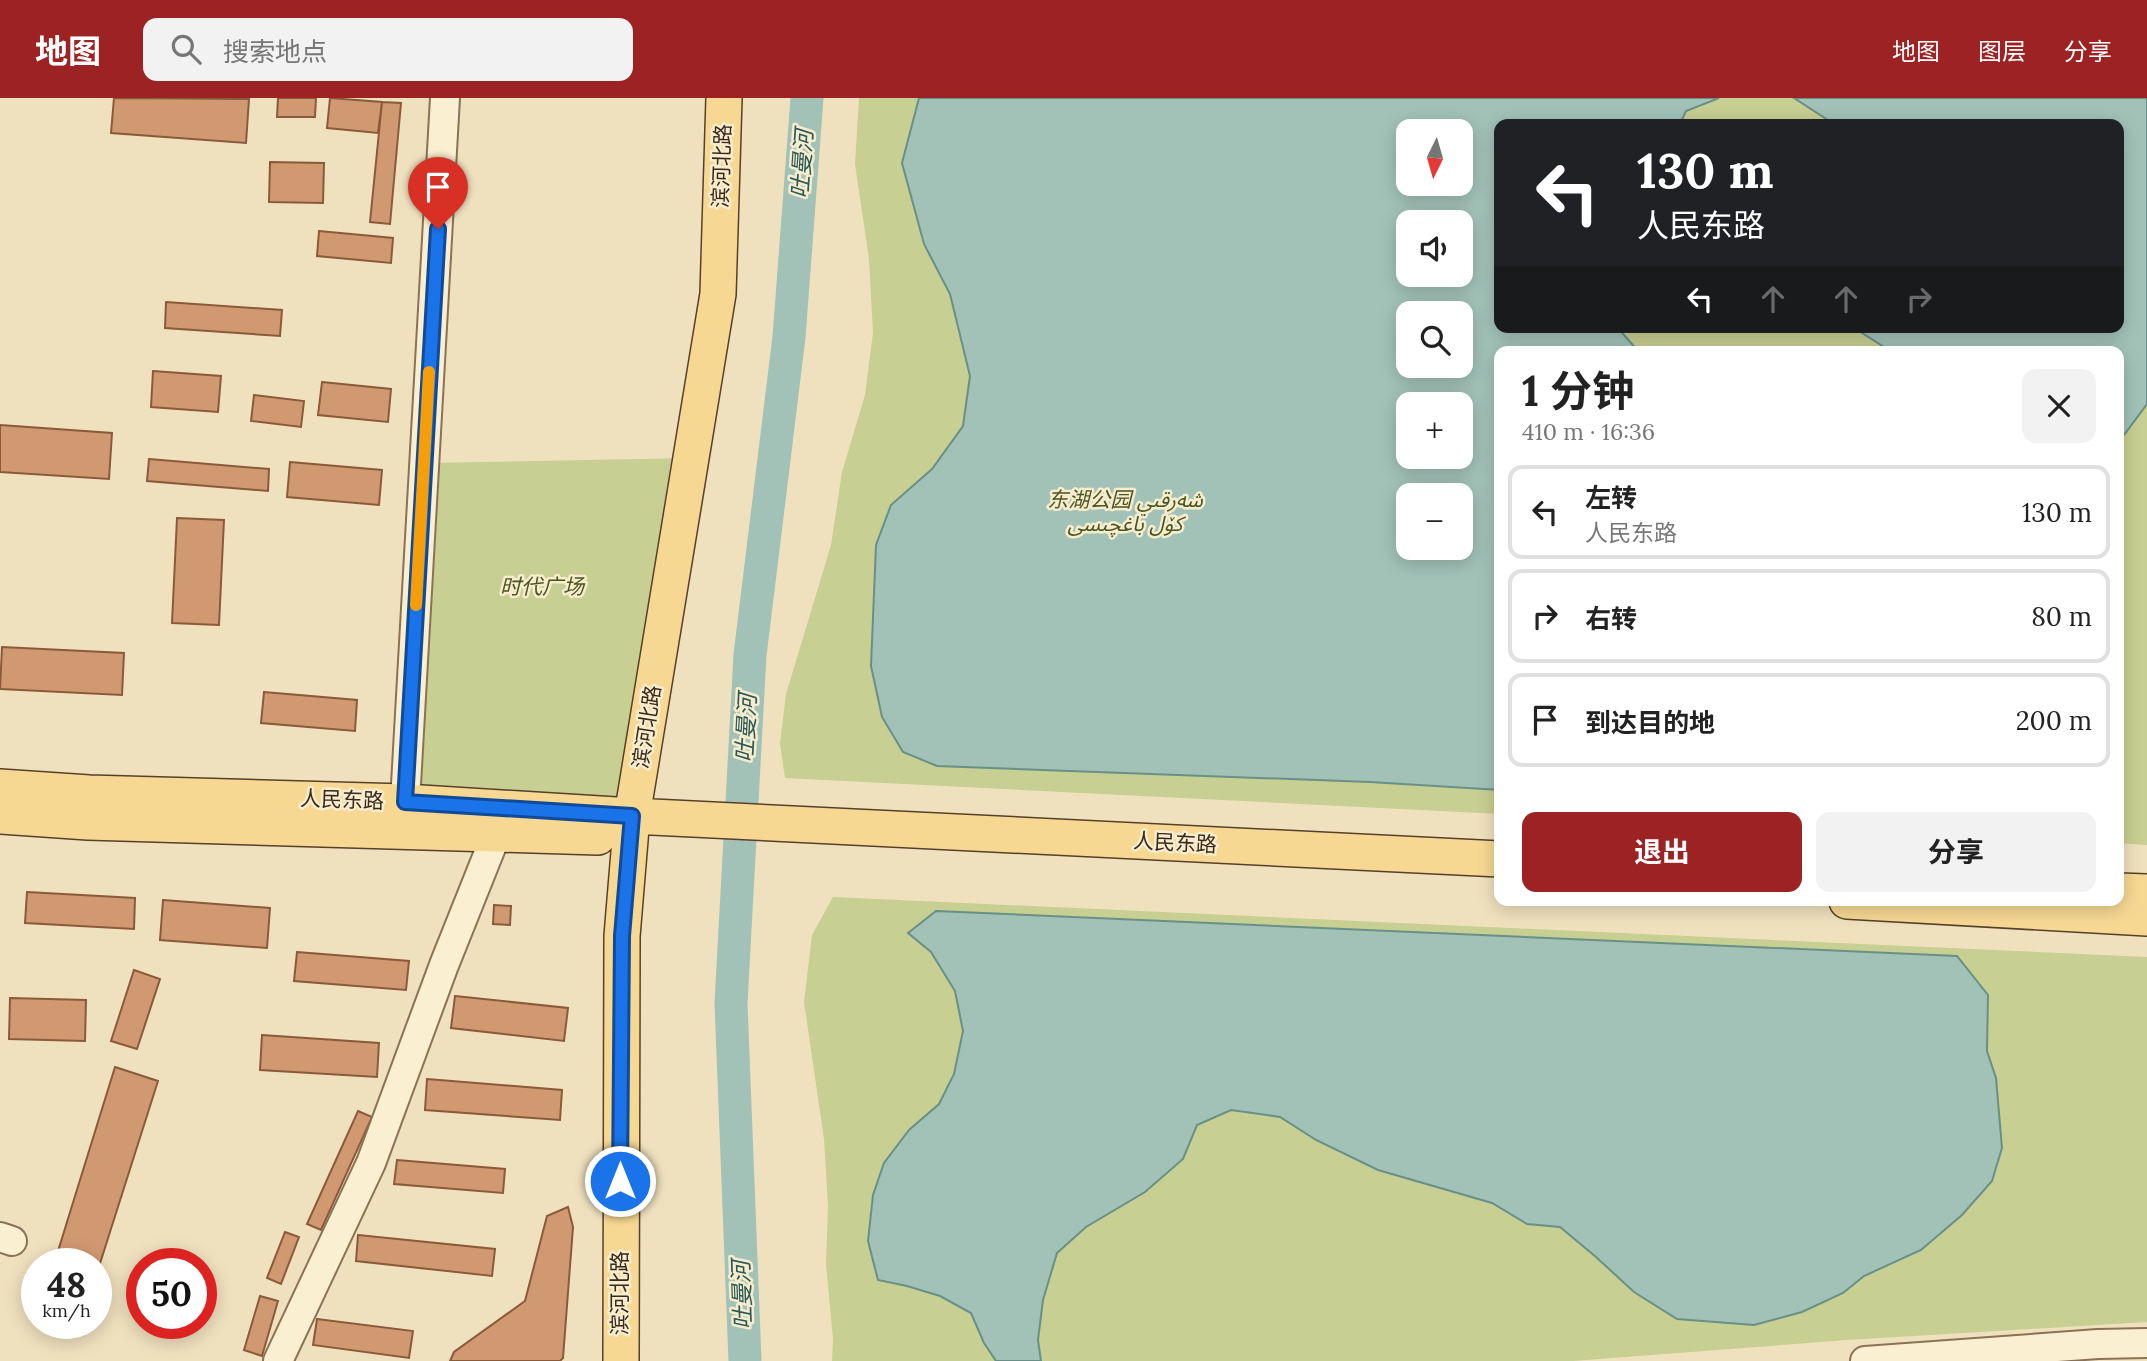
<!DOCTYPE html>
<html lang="zh">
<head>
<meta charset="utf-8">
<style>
	:root { --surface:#fff; --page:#f2f2f2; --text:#222; --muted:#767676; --line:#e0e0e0; --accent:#9d2223 }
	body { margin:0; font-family:Lora,"Noto Sans Arabic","Noto Sans SC",serif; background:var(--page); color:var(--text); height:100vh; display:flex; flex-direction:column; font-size:26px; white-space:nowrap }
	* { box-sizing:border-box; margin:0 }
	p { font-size:23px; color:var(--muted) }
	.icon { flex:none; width:38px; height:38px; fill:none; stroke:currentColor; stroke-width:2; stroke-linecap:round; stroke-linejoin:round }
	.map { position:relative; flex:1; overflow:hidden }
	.panel { position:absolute; left:1494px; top:248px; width:630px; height:560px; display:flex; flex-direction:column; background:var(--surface); border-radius:14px; box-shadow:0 4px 18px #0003 }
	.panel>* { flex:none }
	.hud { position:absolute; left:1494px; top:21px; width:630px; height:214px; border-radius:14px; box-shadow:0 4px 18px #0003; background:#202124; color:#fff; overflow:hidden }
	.needle { width:46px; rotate:185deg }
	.controls { position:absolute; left:1396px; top:21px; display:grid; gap:14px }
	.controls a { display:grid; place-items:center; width:77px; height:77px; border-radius:14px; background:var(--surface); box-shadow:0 4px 18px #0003; font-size:35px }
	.speed { position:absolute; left:21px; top:1150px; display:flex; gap:14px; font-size:35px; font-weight:700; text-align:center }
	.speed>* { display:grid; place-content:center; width:91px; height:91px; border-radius:50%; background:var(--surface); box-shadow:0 4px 18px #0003; line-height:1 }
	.speed small { font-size:18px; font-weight:400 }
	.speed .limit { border:10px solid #d22; background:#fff; color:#111 }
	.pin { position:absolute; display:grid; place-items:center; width:60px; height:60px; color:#fff; margin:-72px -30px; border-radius:50% 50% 50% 0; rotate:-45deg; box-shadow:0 0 7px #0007 }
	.pin .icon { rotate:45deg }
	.me { position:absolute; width:77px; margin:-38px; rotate:0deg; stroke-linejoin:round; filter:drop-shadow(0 0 5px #0008) }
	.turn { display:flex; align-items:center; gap:24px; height:147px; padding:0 28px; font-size:32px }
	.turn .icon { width:91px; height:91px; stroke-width:2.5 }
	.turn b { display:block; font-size:49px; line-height:60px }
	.lanes { display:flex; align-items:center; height:66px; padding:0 28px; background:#0003; justify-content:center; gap:35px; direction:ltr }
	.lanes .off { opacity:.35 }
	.round { display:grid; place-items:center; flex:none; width:74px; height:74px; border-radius:14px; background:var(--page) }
	.headline { display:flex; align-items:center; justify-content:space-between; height:119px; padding:0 28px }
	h1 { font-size:42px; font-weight:700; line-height:52px }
	.button { display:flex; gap:14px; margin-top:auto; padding:14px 28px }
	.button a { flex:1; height:80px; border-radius:14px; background:var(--accent); color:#fff; font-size:28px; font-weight:700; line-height:80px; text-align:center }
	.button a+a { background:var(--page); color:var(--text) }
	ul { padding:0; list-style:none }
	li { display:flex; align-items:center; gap:21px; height:94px; margin:0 14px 10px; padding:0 14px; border:4px solid var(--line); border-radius:14px }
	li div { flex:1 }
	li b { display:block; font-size:26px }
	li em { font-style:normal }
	header { display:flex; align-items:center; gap:42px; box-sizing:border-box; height:98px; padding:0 35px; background:var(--accent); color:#fff }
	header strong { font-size:33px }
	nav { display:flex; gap:38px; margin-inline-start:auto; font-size:24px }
	.search { width:490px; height:63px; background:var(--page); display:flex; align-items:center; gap:18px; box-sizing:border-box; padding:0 24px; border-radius:14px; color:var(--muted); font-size:26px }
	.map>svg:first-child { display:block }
	.green { fill:#c8cf92; fill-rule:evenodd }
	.water { fill:#a2c2b8; stroke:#699086; stroke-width:2; fill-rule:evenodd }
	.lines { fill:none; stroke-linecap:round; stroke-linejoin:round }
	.river { stroke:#a2c2b8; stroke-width:33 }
	.building { fill:#d19972; stroke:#8b5a3a; stroke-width:2 }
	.minor-casing { stroke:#8a7256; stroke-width:32 }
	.major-casing { stroke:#573f2b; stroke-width:38 }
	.minor { stroke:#fbefd2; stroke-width:28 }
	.major { stroke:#f7d893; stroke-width:35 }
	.route-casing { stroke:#114b97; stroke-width:18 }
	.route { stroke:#1a73e8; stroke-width:12 }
	.slow { stroke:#f59e0b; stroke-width:12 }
	.labels { text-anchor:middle; stroke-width:5; stroke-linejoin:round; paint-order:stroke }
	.street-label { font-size:21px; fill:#38291b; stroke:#f7ecce }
	.park-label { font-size:21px; font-style:italic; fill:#495621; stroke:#f7ecce }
	.water-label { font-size:23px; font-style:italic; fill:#2a5956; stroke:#f7ecce }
</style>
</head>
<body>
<header>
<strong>地图</strong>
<div class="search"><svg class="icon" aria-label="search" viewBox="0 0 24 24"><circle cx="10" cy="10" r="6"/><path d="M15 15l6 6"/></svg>搜索地点</div>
<nav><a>地图</a><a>图层</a><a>分享</a></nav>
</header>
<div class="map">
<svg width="2147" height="1263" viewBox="0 0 2147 1263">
	<rect width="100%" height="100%" fill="#f0e1be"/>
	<path class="green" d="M859,0H2147V747L2119,745V254H1500V716L785,680L780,646L786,596L831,447L842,374L865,297L873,235L869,161L855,66ZM1500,26H2119V229H1500ZM1409,33H1461V86H1409ZM1409,124H1461V177H1409ZM1409,215H1461V268H1409ZM1409,306H1461V359H1409ZM1409,397H1461V450H1409Z
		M691,360L632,718L405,704L424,365Z
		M833,799L2147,859V1224L1847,1242L1573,1263H832L833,1241L826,1166L828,1108L824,1041L804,904L812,837Z"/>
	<path class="water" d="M919,0H1719L1686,13L1680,26H1500V229H1617L1639,254H1500V692L1370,684L937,668L903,654L882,619L871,568L876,447L891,407L932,371L963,328L970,278L950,196L924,146L902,65ZM1409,33H1461V86H1409ZM1409,124H1461V177H1409ZM1409,215H1461V268H1409ZM1409,306H1461V359H1409ZM1409,397H1461V450H1409Z
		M1794,0H2147V306L2124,337L2119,339V254H1892L1862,235L1865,229H2119V26H1834Z
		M936,813L1957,858L1988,897L1987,953L1996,980L2002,1050L1992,1083L1962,1117L1921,1152L1864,1178L1843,1195L1802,1214L1754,1227L1677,1221L1634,1194L1596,1159L1560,1129L1527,1126L1492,1105L1378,1072L1316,1042L1280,1019L1231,1012L1197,1027L1183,1061L1145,1094L1086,1129L1057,1155L1043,1202L1038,1242L1041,1263H996L984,1245L971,1215L940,1198L907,1188L878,1182L868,1143L873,1097L884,1065L909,1032L939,1006L954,976L963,933L955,893L931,854L908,835Z"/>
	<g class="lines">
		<path class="river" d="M745,1263L731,905L750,557L789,239L807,0"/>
	</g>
	<path class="building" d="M114,0L249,1L246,45L111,35Z
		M278,0H316L315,19H277Z
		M330,0L382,4L378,35L327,30Z
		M382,4L401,5L390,126L370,124Z
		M270,64L324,65L323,105L269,104Z
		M319,133L393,140L391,165L317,158Z
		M166,204L282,212L280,238L165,230Z
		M153,273L221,278L218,314L151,309Z
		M322,284L391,291L388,324L318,317Z
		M254,297L304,303L301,329L251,323Z
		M0,327L112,335L109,381L0,374Z
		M149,361L269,371L268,393L147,383Z
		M290,364L382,372L379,407L287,399Z
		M177,420L224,422L219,527L172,525Z
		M2,549L124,555L122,597L0,591Z
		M264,594L357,602L355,633L261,625Z
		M27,794L135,800L134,831L25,825Z
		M163,802L270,810L267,850L160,842Z
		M494,807L511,808L510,827L493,826Z
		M297,854L409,863L406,892L294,883Z
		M134,872L160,881L137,951L111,943Z
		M455,898L568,910L564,943L451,930Z
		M10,900L86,902L85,943L9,941Z
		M262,937L379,945L377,979L260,972Z
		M115,969L158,983L96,1178V1166H54Z
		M427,981L562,992L560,1022L425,1012Z
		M358,1013L372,1019L321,1132L307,1126Z
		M397,1062L505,1071L503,1095L394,1086Z
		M568,1109L573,1129L563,1260L560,1263H450L454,1254L525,1203L547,1118Z
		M285,1134L299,1139L281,1186L267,1180Z
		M358,1137L495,1151L492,1178L356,1163Z
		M260,1198L278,1203L262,1258L244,1252Z
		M317,1221L413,1233L409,1260L313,1247Z"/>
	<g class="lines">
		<g class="minor-casing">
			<path id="minor" d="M405,704L445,0
				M0,1139L12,1143
				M278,1263L371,1065L444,867L496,737
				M1865,1263L2098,1246L2147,1245"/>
		</g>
		<g class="major-casing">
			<path id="major" d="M0,689L89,695L405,704L632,718L1500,761
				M0,718L88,724L598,739
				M2119,793L2147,794
				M1847,803L2147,820
				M621,1263L622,838L632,718L718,196L724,0"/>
		</g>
		<use href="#minor" class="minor"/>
		<use href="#major" class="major"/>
	</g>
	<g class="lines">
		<g class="route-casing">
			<path id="route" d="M438,131L405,704L632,718L622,838L620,1083"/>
		</g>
		<use href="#route" class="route"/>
		<path class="slow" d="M416,507L429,274"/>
	</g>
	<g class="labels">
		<g class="street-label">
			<text transform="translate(722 68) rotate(-88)" y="7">滨河北路</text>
			<text transform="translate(647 629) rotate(-81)" y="7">滨河北路</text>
			<text transform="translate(342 702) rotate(2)" y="7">人民东路</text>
			<text transform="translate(1175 745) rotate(3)" y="7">人民东路</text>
			<text transform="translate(620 1195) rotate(-90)" y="7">滨河北路</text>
		</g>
		<g class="park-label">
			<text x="1125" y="409">东湖公园 شەرقىي<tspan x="1125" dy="24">كۆل باغچىسى</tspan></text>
			<text x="542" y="496">时代广场</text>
		</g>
		<g class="water-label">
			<text transform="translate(802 66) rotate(-86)" y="8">吐曼河</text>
			<text transform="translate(746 630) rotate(-87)" y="8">吐曼河</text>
			<text transform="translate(742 1197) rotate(-92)" y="8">吐曼河</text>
		</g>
	</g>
</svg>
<div class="controls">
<a><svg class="needle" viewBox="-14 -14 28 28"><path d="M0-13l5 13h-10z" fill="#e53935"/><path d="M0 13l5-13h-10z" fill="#767676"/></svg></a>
<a><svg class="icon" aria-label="sound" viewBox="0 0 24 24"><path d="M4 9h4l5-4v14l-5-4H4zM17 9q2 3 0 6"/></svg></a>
<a><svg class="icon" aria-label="search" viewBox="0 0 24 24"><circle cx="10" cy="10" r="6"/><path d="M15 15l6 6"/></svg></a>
<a>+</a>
<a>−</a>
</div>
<div class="speed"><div>48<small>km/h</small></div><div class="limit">50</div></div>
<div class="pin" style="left:438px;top:131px;background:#d93025"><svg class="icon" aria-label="arrive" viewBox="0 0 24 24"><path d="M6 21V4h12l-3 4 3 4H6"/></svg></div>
<svg class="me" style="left:620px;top:1083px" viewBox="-20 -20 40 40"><circle r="17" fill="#1a73e8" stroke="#fff" stroke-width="3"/><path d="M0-11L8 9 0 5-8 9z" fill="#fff"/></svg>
<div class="hud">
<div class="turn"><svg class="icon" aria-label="left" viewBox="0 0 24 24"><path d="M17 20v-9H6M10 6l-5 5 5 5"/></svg><div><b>130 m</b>人民东路</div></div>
<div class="lanes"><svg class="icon" aria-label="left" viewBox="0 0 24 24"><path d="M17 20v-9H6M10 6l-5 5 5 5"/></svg><svg class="icon off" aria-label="ahead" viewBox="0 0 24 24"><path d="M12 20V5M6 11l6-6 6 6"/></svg><svg class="icon off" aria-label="ahead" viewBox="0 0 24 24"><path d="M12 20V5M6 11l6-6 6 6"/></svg><svg class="icon off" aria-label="right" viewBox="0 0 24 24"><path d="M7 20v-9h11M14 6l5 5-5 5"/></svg></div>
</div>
<section class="panel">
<div class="headline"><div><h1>1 分钟</h1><p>410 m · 16:36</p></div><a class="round"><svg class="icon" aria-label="close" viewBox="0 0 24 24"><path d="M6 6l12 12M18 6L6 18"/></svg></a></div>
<ul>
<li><svg class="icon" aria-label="left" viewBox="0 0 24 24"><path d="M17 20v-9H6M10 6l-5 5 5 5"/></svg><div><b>左转</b><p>人民东路</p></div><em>130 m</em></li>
<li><svg class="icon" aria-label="right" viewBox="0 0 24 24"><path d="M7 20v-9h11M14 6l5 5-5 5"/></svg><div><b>右转</b></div><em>80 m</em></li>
<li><svg class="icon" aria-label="arrive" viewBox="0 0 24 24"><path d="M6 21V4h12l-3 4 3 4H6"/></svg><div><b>到达目的地</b></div><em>200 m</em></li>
</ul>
<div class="button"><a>退出</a><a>分享</a></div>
</section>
</div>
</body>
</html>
